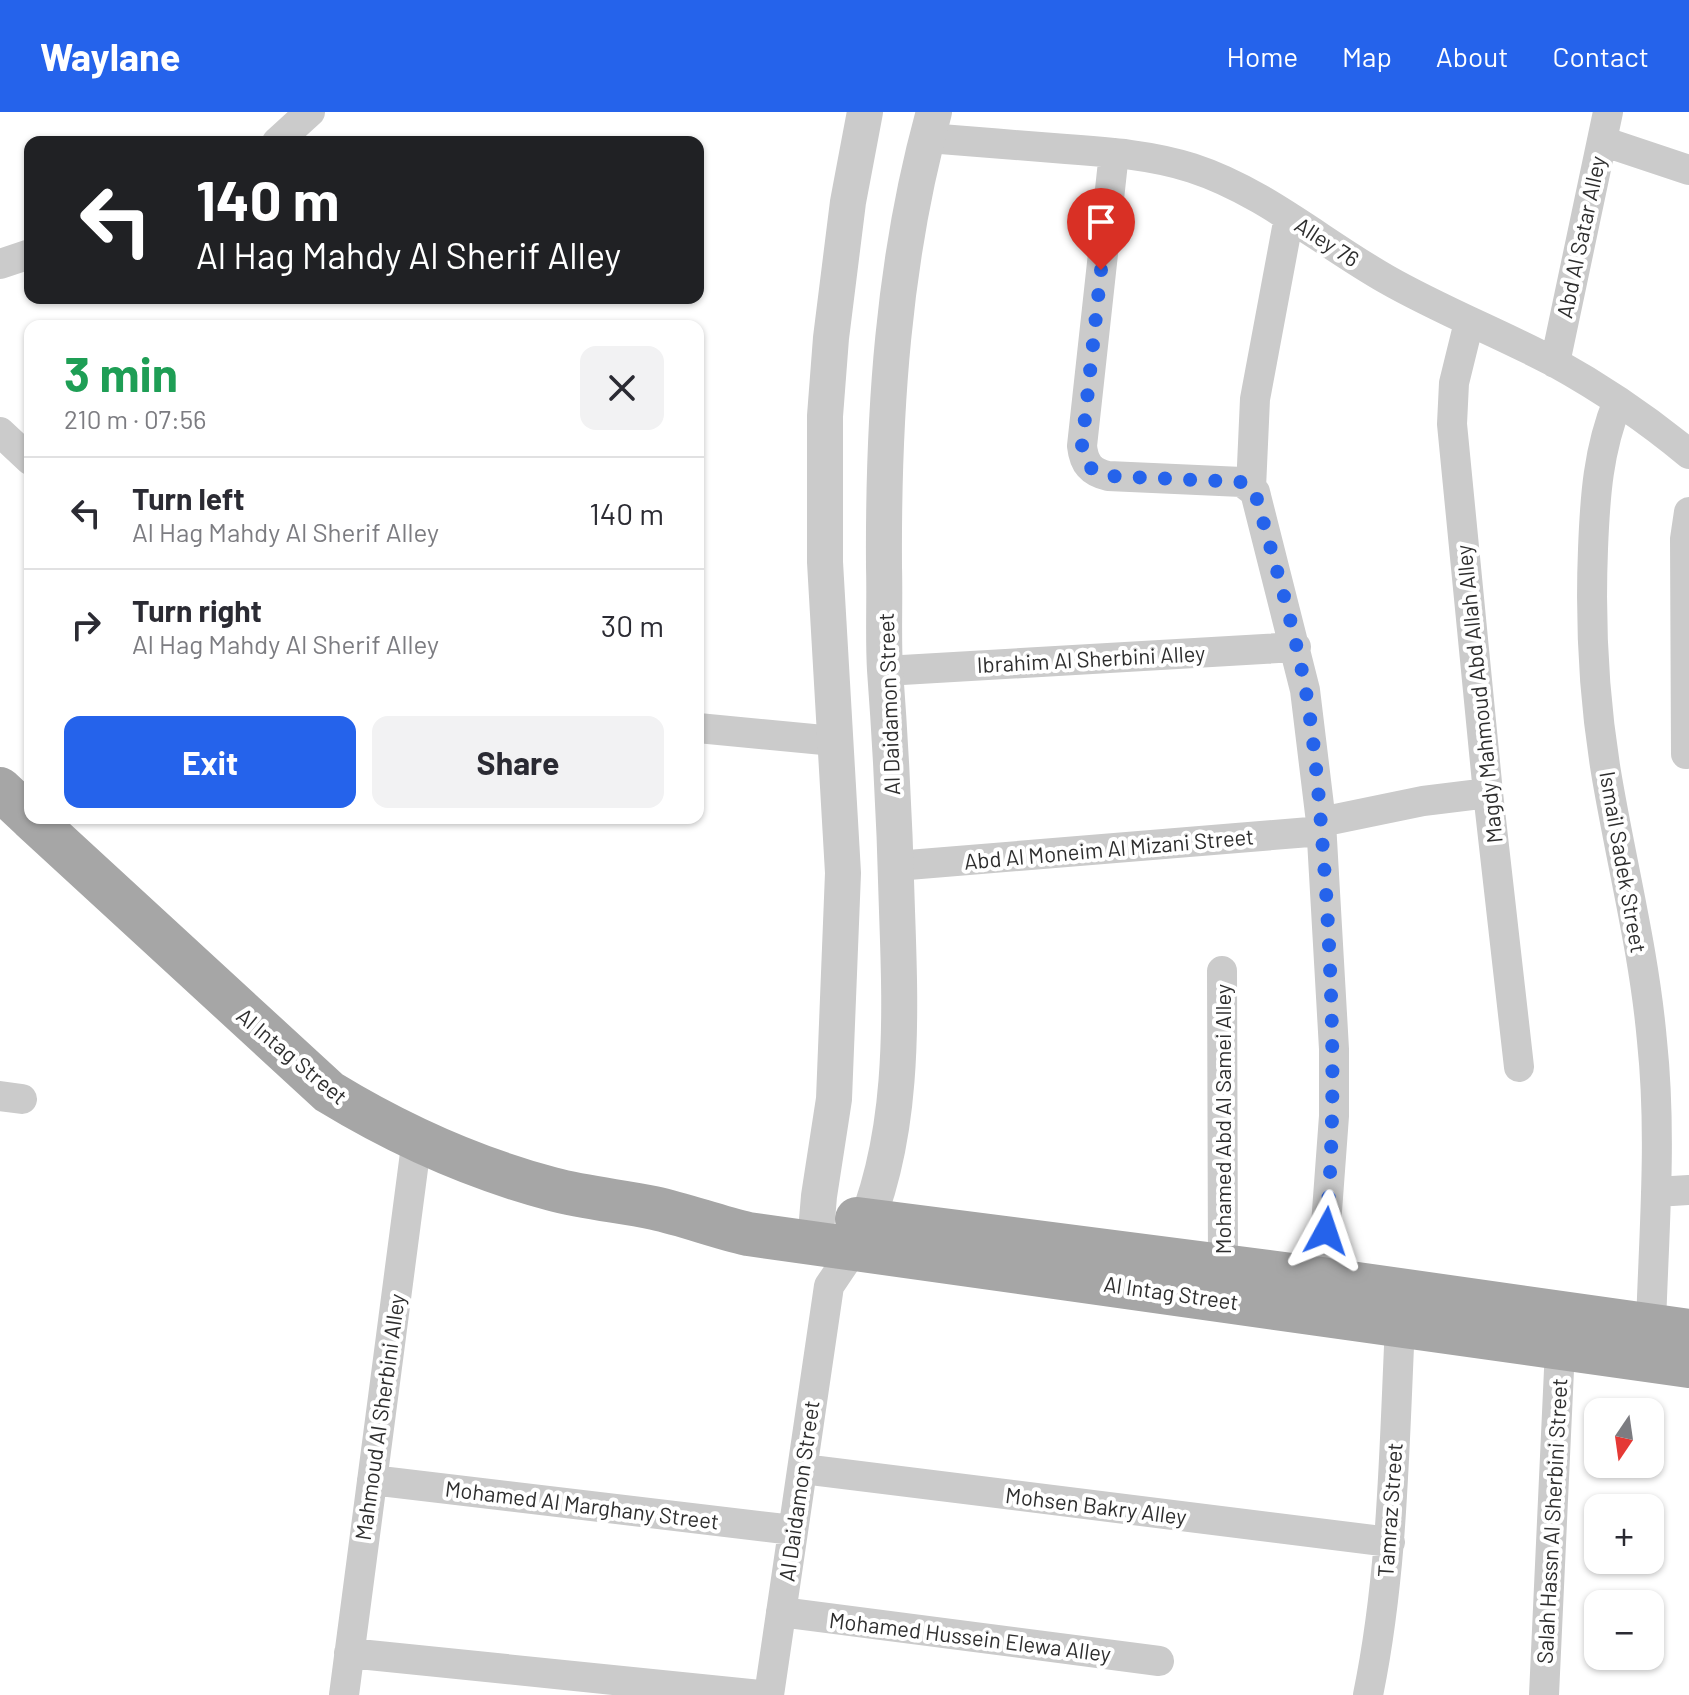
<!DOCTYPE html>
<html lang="en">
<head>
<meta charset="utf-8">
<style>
	:root { --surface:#fff; --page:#f2f2f3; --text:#2b2b33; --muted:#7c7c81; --line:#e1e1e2; --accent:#2563eb }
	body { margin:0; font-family:Barlow,sans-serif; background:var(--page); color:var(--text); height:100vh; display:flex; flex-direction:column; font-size:30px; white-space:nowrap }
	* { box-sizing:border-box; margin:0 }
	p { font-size:26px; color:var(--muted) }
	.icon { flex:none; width:44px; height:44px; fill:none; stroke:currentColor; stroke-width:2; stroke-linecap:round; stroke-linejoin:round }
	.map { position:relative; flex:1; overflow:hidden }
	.details { position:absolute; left:24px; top:208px; width:680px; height:504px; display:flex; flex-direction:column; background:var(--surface); border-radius:16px; box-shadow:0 2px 6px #0004 }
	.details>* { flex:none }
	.top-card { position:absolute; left:24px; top:24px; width:680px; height:168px; border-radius:16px; box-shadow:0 2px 6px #0004; background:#202124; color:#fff; overflow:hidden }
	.needle { width:52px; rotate:193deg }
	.controls { position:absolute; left:1584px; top:1286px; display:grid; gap:16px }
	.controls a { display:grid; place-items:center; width:80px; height:80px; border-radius:16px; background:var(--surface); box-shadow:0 2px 6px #0004; font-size:40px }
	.pin { position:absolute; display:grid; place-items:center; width:68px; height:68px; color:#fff; margin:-82px -34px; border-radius:50% 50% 50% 0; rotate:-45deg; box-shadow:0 0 8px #0007 }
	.pin .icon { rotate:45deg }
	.me { position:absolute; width:88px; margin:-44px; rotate:5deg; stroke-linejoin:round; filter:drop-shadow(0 0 6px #0008) }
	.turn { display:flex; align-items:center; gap:28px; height:168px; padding:0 40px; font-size:36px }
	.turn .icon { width:104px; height:104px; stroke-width:2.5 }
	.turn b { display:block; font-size:56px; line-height:68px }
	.round { display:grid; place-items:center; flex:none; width:84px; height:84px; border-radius:16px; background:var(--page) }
	.summary { display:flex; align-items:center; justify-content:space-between; height:136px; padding:0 40px }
	h1 { font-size:48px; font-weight:700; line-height:60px; color:#1e9e55 }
	.button { display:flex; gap:16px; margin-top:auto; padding:16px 40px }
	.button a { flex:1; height:92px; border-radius:16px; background:var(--accent); color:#fff; font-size:32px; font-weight:700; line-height:92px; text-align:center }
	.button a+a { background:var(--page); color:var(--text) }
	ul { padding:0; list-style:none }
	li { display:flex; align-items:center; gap:24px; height:112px; padding:0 40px; border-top:2px solid var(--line) }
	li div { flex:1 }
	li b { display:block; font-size:30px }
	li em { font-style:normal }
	header { display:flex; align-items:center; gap:48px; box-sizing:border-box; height:112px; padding:0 40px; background:var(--accent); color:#fff }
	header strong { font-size:38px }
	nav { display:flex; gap:44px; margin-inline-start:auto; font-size:28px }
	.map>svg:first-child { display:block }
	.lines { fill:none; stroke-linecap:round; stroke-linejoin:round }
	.minor { stroke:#cbcbcb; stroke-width:30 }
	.tertiary { stroke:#cbcbcb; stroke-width:36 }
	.primary { stroke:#a6a6a6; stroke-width:44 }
	.route { stroke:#2563eb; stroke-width:14; stroke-dasharray:0 25.2 }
	.labels { text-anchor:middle; stroke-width:8; stroke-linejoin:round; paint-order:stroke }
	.street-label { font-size:22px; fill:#2e2e2e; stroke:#fff }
</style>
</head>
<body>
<header>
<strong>Waylane</strong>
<nav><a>Home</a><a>Map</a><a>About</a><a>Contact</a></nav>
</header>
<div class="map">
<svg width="1689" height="1583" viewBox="0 0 1689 1583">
	<rect width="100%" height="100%" fill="#fff"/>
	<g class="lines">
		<path class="minor" d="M928,26C974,30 1020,33 1066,37C1109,40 1151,43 1192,56C1263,79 1321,130 1386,167C1440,198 1499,221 1554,250C1601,276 1647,307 1689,342
			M1602,29L1689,58
			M277,30L310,0
			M1114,41L1082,334C1084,352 1091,360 1108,364L1242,370L1255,380L1305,578L1321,710L1334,937V1004L1322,1167
			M0,152L30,142
			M1469,210L1454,271L1452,312L1488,681L1519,955
			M1555,251L1608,0
			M1618,289C1598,338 1595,385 1593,437C1590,512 1594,587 1606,660C1621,750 1644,838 1652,929C1662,1023 1654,1118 1651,1213
			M0,320L30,348
			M1251,376L1255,287L1289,105
			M885,559L1296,535
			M698,616L834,629
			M1686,642L1685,427L1689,400
			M1321,710L1423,689L1488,681
			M896,754L1322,719
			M1222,859L1223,1154
			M0,984L22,987
			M1656,1080L1689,1078
			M803,1357L1390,1430
			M372,1368L793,1418
			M781,1500L1159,1549
			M349,1541L760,1583
			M344,1583L417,1026
			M769,1583L829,1174L854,1137
			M1368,1583C1393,1461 1394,1337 1400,1213
			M1544,1583L1560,1236"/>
		<path class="tertiary" d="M815,1132L819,1084L834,987L843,761L825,450V304L831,226L848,90L865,0
			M857,1132C905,1031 901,909 897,799C895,719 891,638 885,558C883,524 885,489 884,455C883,303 893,147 934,0"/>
		<path class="primary" d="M0,677L30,705
			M31,706L329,980C398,1022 473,1056 552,1077C586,1086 620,1089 654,1096C686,1103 717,1115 748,1122L1689,1254
			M857,1107L1322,1167L1689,1219"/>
	</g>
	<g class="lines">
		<path class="route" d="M1101,158L1082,334C1084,352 1091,360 1108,364L1242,370L1255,380C1273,446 1294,513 1306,580C1317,646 1321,713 1326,779C1333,893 1336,1005 1326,1119"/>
	</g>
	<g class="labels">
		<g class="street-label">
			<text transform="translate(1581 125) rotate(-78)" y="8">Abd Al Satar Alley</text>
			<text transform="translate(1327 130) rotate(33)" y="8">Alley 76</text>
			<text transform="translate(1091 547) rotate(-3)" y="8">Ibrahim Al Sherbini Alley</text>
			<text transform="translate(1479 582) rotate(-96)" y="8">Magdy Mahmoud Abd Allah Alley</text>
			<text transform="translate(889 592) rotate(-92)" y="8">Al Daidamon Street</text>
			<text transform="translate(1109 737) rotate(-5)" y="8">Abd Al Moneim Al Mizani Street</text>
			<text transform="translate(1623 750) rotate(80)" y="8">Ismail Sadek Street</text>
			<text transform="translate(292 944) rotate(40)" y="8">Al Intag Street</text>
			<text transform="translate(1223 1007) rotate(-90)" y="8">Mohamed Abd Al Samei Alley</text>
			<text transform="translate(1171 1181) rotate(8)" y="8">Al Intag Street</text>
			<text transform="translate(380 1305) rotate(-82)" y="8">Mahmoud Al Sherbini Alley</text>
			<text transform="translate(799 1379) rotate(-82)" y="8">Al Daidamon Street</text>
			<text transform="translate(582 1393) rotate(7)" y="8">Mohamed Al Marghany Street</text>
			<text transform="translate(1096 1394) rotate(7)" y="8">Mohsen Bakry Alley</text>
			<text transform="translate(1390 1398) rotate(-86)" y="8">Tamraz Street</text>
			<text transform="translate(1552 1409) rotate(-87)" y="8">Salah Hassn Al Sherbini Street</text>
			<text transform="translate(970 1525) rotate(7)" y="8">Mohamed Hussein Elewa Alley</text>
		</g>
	</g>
</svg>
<div class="controls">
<a><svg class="needle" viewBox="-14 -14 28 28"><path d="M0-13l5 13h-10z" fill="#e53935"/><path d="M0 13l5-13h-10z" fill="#7c7c81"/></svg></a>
<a>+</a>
<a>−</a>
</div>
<div class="pin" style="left:1101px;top:158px;background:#d93025"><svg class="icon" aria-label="arrive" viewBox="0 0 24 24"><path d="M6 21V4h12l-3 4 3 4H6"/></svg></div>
<svg class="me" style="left:1326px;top:1119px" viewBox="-20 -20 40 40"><path d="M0-17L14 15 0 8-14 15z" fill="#2563eb" stroke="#fff" stroke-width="4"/></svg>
<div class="top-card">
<div class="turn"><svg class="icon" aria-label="left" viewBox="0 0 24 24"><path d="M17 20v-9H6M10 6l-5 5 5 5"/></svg><div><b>140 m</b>Al Hag Mahdy Al Sherif Alley</div></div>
</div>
<section class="details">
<div class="summary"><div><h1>3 min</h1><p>210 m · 07:56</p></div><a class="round"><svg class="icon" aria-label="close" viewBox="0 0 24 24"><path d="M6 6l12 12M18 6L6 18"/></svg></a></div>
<ul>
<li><svg class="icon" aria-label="left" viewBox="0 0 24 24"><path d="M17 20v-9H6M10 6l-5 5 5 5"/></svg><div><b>Turn left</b><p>Al Hag Mahdy Al Sherif Alley</p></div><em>140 m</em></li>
<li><svg class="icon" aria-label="right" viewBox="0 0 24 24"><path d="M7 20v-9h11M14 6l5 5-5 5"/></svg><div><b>Turn right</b><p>Al Hag Mahdy Al Sherif Alley</p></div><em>30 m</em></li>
</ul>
<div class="button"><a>Exit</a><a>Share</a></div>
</section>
</div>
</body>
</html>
